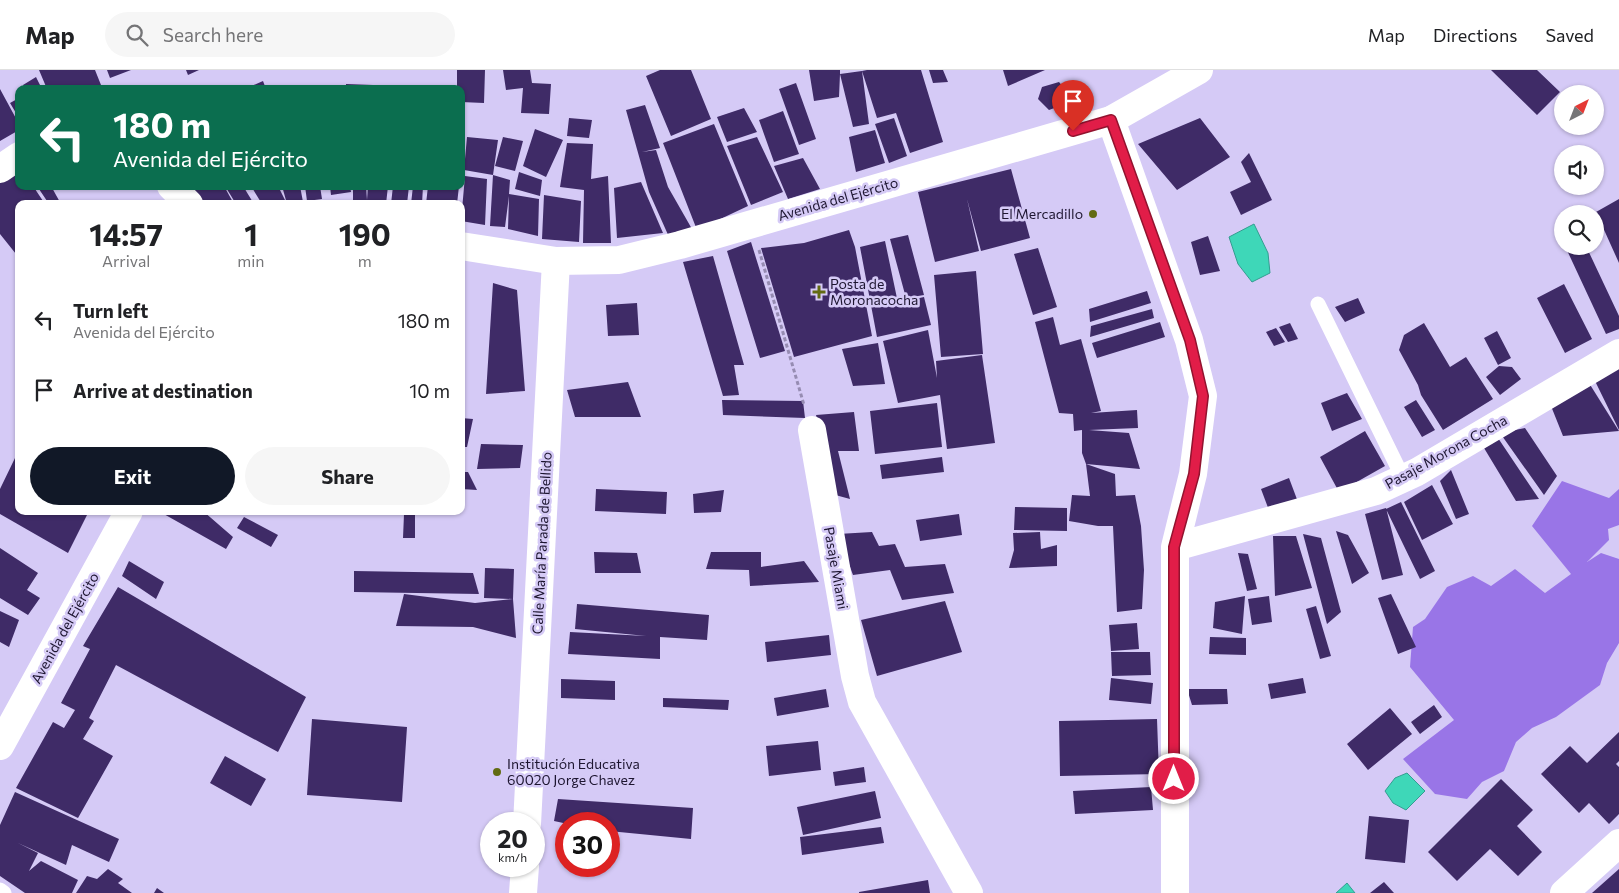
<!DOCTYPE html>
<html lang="en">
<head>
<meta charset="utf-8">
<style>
	:root { --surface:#fff; --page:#f6f6f6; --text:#202124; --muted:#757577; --line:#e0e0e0; --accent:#111827 }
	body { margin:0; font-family:Commissioner,sans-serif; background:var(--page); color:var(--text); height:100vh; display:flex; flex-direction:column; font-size:19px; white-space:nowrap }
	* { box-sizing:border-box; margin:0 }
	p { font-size:16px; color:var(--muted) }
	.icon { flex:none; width:28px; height:28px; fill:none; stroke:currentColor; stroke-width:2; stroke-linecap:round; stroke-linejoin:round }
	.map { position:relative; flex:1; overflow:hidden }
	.side { position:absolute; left:15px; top:130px; width:450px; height:315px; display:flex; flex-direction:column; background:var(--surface); border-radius:10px; box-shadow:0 1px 4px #0004 }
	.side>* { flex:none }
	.banner { position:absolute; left:15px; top:15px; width:450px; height:105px; border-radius:10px; box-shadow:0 1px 4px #0004; background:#0b6e4f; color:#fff; overflow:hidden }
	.needle { width:32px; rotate:42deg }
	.controls { position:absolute; left:1554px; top:15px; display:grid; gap:10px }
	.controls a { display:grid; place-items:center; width:50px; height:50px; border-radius:50%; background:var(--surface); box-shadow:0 1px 4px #0004; font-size:25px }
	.speed { position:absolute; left:480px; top:742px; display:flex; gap:10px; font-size:25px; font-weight:700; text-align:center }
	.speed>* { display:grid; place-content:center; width:65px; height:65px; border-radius:50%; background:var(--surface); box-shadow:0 1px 4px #0004; line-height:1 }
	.speed small { font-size:12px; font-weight:400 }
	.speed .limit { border:8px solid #d22; background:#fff; color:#111 }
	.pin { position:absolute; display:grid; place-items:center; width:42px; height:42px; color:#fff; margin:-51px -21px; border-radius:50% 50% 50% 0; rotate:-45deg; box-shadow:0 0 5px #0007 }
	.pin .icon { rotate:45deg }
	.me { position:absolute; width:55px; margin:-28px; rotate:0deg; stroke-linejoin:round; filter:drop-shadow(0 0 4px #0008) }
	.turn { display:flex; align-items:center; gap:18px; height:105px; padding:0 15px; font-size:22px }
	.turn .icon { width:65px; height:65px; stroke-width:2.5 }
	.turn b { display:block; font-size:35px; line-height:42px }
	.eta { display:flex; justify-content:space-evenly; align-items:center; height:85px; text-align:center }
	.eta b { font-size:30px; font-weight:700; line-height:35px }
	.action { display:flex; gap:10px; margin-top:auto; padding:10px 15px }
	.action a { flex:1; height:58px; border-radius:30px; background:var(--accent); color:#fff; font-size:20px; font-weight:700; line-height:58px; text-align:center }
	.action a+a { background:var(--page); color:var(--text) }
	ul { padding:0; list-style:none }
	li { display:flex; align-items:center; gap:15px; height:70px; padding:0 15px }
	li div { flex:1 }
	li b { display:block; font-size:19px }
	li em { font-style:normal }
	header { display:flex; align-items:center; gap:30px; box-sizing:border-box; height:70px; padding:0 25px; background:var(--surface); border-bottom:1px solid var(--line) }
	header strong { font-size:24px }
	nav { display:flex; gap:28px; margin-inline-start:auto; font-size:18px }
	.search { width:350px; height:45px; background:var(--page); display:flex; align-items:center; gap:12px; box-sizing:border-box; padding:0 18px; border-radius:28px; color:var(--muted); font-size:19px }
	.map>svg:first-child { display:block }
	.forest { fill:#9975e7 }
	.water { fill:#3ed7b8; stroke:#349d90 }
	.building { fill:#3f2b67 }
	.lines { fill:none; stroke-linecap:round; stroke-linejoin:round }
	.path { stroke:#968cb2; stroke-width:3; stroke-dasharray:4 2.5; stroke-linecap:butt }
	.service { stroke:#fff; stroke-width:15 }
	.minor { stroke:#fff; stroke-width:28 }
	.secondary { stroke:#fff; stroke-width:28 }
	.route-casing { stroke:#92132f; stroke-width:12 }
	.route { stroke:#e11d48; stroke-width:9 }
	.poi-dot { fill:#626b12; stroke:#d5caf6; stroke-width:2 }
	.labels { text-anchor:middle; stroke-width:5; stroke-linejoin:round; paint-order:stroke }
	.street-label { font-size:14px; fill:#1e1631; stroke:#d5caf6 }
	.poi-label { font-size:14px; fill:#1e1631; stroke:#d5caf6; text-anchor:start }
</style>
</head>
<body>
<header>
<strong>Map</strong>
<div class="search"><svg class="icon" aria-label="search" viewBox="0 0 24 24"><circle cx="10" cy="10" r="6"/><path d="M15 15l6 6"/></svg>Search here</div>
<nav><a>Map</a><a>Directions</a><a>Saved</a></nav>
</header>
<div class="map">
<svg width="1619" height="823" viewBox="0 0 1619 823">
	<rect width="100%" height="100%" fill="#d5caf6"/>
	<path class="forest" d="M1562,411L1609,428L1619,419V455L1608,459L1609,470L1587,492L1601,483L1619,489V573L1607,593L1600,615L1556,647L1532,658L1516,672L1504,701L1482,712L1467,729L1435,724L1403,689L1454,650L1410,597L1413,557L1425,549L1447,517L1473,506L1491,516L1515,499L1545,523L1571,504L1532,456Z"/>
	<path class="water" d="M1254,154L1268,183L1270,203L1252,212L1238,194L1229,167Z
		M1407,703L1425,721L1406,740L1393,733L1385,721L1395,708Z
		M1347,813L1355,823H1336Z"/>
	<path class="building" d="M39,0H95L101,15L94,19H47Z
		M107,0H131L110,8Z
		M186,0H199L188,5Z
		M457,0H485L484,33L461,32V19H457Z
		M503,0H530L532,13L551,14L549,44L521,43L523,18L506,20Z
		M660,0H691L711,49L671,66L646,6Z
		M809,0H840V4L862,1L869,54L853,57L840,4L839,27L814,31Z
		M867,0H921L943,72L910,83L896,43L877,48L862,1Z
		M929,0H943L948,12L933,13Z
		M1003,0H1045L1008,16Z
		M1491,0H1537L1560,22L1537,45Z
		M36,7L42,19H25L23,15Z
		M263,11L266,19H245Z
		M1059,12L1068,23L1065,34L1049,40L1038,29L1042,17Z
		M796,13L816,69L799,75L779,19Z
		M346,14L373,15V19H346Z
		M0,19L19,54V60L0,71Z
		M19,28V48L10,33Z
		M645,35L660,78L642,82L656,80L668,117L692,159L669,167L649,122L626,40Z
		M744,38L757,62L727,72L717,47Z
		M783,41L799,84L774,92L759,50Z
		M569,48L592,50L589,68L567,66Z
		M894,48L907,86L889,93L875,54Z
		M1200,48L1230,87L1177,120L1138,74Z
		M714,54L748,136L697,160L663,73Z
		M535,59L563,70L546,107L523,96Z
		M875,60L885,93L856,102L849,67Z
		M467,67L498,70L493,105L464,100Z
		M503,67L523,71L515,101L495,96Z
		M757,67L783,122L751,135L727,76Z
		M567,73L593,74L591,109L608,106L611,173H583L584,120L560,117Z
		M1249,83L1272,130L1241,145L1230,122L1251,112L1241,92Z
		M803,88L820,119L788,129L774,96Z
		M1011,99L1030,168L981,181L967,129L979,181L935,192L918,122Z
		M19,100V116H33L45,134H19V182L16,184L0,164V113Z
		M519,102L542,110L540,126L515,119Z
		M493,105L510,110L509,124L539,129L538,166L508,159L509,126L505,157L490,156Z
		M465,106L487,109L485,155L461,151Z
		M641,112L663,163L617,168L614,118Z
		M37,116H51L61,134H49Z
		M191,116H224L234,134H203Z
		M225,116H243L254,134H236Z
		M251,116H278L287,134H262Z
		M282,116H300L303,132L287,134Z
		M305,116H320L322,129L307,131Z
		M330,116H350L351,122L331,125Z
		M353,116H366L367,130L368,116H388L386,134L353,131Z
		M393,116H409L407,134H391Z
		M413,116H423L422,134H411Z
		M428,116H459L457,134H426Z
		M544,125L581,131L579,172L542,169Z
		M1619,129V193L1596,142Z
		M1562,151V171L1555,155Z
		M849,160L855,177L872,266L794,287L761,178L804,173Z
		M908,165L924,225L906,228L890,169Z
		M1208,166L1220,201L1200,205L1191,172Z
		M885,171L898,233L924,227L931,255L877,267L860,177Z
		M751,172L785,281L760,288L727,181Z
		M1565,176H1586L1619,246V259L1606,264Z
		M1038,178L1057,237L1033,245L1014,184Z
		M713,186L744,295H734L739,325L723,326L683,192Z
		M976,201L983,284L941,287L934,205Z
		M493,213L517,220L525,321L486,324Z
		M1564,214L1592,269L1565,283L1537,228Z
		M1147,221L1151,233L1090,252L1089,239Z
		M1358,228L1365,243L1345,252L1335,237Z
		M637,233L639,265L608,266L606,235Z
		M1152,239L1154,248L1090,267L1091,256Z
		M1053,247L1060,275L1081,269L1101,341L1091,343L1137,340L1138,358L1089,360L1129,363L1140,399L1086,394L1115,404L1116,426L1135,425L1141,456L1144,500L1142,539L1117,542L1113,456H1098L1069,451L1072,425L1090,426L1086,394L1082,383V360L1074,361L1073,344L1059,343L1035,252Z
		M1160,252L1165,267L1097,288L1092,273Z
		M1290,253L1298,269L1288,272L1279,257Z
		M1424,253L1450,297L1466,287L1493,329L1443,360L1421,325L1418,315L1399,280L1404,265Z
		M1276,258L1285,272L1274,276L1266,262Z
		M928,260L937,308L936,291L982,285L995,373L947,379L940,325L898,333L883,271Z
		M1497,261L1511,288L1498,295L1484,268Z
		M878,273L885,314L853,316L842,279Z
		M1499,296L1512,297L1521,309L1500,325L1486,307Z
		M1619,298V360L1595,311Z
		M628,312L641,347H575L567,320Z
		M1589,313L1619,361L1563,366L1551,336Z
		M1347,323L1362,349L1332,361L1321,333Z
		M722,330L803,331L805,348L723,345Z
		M1416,330L1435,360L1422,367L1404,337Z
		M937,333L942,377L875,384L870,341Z
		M854,342L859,381H838L850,429L828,423L825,382L816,345Z
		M461,348L473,349L467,377H461Z
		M1525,358L1557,406L1544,425L1500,363Z
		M1365,361L1385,396L1339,422L1320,387Z
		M1498,368L1539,429L1516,431L1484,378Z
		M481,374L523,375L520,398L477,399Z
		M942,387L944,402L882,409L880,395Z
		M15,388L19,389V441H89L68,483L0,444V419Z
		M1451,400L1469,444L1456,449L1440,411Z
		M461,402H468L477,420L461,419Z
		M1289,408L1298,432L1270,443L1261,419Z
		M1432,415L1453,454L1422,470L1404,432Z
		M596,419L667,422L666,444L595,441Z
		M724,420L721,442L694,443L693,424Z
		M1401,432L1435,501L1420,509L1386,439Z
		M1015,437L1067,438V461L1014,460Z
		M1386,438L1403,505L1382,510L1365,444Z
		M163,441H203L233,467L226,479L162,443Z
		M404,444H415V468H403Z
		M959,444L962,465L920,471L916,450Z
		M244,447L278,465L271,477L237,458Z
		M1336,461L1348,465L1369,503L1352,514Z
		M872,462L879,476L895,474L905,497L945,494L954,523L902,530L890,500L853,505L838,464Z
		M1040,462L1041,479L1057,475V496L1009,498L1014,480L1013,463Z
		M1303,464L1321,468L1341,542L1327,554Z
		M1273,466H1296L1312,518L1275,526Z
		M0,478L38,503L27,520L40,528L28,545L0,528Z
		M594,482L637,483L641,503H595Z
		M711,482H761V497L804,491L819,512L750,516L749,500L706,499Z
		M1238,483L1248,484L1257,519L1247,521Z
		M129,491L164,512L156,529L122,506Z
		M485,498L514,499L513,529L516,568L473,557L396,556L404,524L475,533L513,529L484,528Z
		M354,501L473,503L479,524L354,522Z
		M118,517L306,627L278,682L116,595L89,648L94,651L83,669L113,686L78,748L16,718L53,652L64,658L75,640L61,633L90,579L83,576Z
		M1391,524L1416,577L1398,584L1378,528Z
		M1245,526L1242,564L1213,558L1215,532Z
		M1269,526L1272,552L1252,555L1248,529Z
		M945,531L962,582L877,606L861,550Z
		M577,534L709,545L707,570L660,567V589L568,584L570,562L646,566L575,559Z
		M1316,536L1331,586L1320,589L1306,539Z
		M0,541L19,550L9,577L0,572Z
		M1137,553L1139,579L1111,581L1109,555Z
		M829,565L831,585L767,592L765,572Z
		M1210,567L1246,568V585L1209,584Z
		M1111,582H1150L1151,605L1112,606Z
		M1111,608L1153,613L1151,634L1109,630Z
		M1303,608L1306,623L1271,629L1268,614Z
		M561,609L615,611V630L561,628Z
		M826,619L829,637L777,646L774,628Z
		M1187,619H1227L1228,634L1192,635Z
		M663,628L729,630L728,640L663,637Z
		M1434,635L1442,647L1420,664L1411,652Z
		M1390,638L1412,664L1368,700L1347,674Z
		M312,649L407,657L402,732L307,725Z
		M1157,649L1159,704L1060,706L1059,651Z
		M1619,662V691L1616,694L1619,697V744L1609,754L1589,733L1579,743L1541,704L1570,676L1587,693Z
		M818,671L821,700L769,706L766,676Z
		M225,686L266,709L251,736L210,713Z
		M864,697L866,712L835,716L833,702Z
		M1501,709L1533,740L1517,756L1542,782L1518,806L1490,779L1457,811L1428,782Z
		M1151,717L1153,740L1075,744L1073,721Z
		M875,721L881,748L803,765L797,737Z
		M15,722L119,769L109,792L72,775L66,795L18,773L38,783L29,801L41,791L78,810L72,823H25L0,806V755Z
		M558,729L693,738L691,769L609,761V754H568L554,751Z
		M1369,746L1409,750L1405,793L1365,789Z
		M881,757L884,773L802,785L800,767Z
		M108,799L123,809L118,813L132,823H76L87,806L97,809Z
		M1619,799V823H1592Z
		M928,810L930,823H859V822Z
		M1384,812L1394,823H1370Z
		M157,818L164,823H154Z"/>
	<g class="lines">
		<path class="path" d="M759,180L804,335"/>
		<path class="service" d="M1318,234L1403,408
			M0,820L4,823"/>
		<path class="minor" d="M1111,50L1189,270L1203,326L1193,404L1175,477V823
			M0,99L19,86
			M171,116L189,134
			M812,360L855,606L862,632L969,823
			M1175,477L1376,421L1417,402L1619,283
			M527,754L556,191
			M523,823L525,796
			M1564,823L1619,773"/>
		<path class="secondary" d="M461,176L556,191L619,190L680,175L1111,50L1199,0
			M0,676L129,441"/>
	</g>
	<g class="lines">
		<g class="route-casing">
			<path id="route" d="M1073,61L1111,50L1190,270L1203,326L1194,404L1174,477V709"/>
		</g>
		<use href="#route" class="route"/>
	</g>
	<g class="poi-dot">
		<circle cx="1093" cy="144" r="5"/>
		<path d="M816.5 214.5h5v5h5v5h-5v5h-5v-5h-5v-5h5z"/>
		<circle cx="497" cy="702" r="5"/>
	</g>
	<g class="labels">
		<g class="street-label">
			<text transform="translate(838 129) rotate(-16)" y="5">Avenida del Ejército</text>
			<text transform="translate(1446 382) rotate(-29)" y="5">Pasaje Morona Cocha</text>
			<text transform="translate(542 473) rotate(-87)" y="5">Calle María Parada de Bellido</text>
			<text transform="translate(836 498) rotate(80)" y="5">Pasaje Miami</text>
			<text transform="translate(65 558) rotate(-61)" y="5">Avenida del Ejército</text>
		</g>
		<g class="poi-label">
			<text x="1083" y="149" text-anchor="end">El Mercadillo</text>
			<text x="830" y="219">Posta de<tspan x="830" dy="16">Moronacocha</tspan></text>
			<text x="507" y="699">Institución Educativa<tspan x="507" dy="16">60020 Jorge Chavez</tspan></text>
		</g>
	</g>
</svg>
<div class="controls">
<a><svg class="needle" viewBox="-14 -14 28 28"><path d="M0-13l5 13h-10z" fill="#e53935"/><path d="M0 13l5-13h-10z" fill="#757577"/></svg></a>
<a><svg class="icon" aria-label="sound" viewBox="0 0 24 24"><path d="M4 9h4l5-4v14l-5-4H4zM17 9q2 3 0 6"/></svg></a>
<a><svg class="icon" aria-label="search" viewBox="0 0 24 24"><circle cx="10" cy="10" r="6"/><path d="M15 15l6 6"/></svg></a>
</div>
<div class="speed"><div>20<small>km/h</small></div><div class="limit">30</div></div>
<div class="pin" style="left:1073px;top:61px;background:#d93025"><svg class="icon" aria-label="arrive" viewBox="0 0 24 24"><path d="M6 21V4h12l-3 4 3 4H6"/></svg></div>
<svg class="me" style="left:1174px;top:709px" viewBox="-20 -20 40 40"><circle r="17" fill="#e11d48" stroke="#fff" stroke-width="3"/><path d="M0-11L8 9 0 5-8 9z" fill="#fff"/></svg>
<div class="banner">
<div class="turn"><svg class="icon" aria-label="left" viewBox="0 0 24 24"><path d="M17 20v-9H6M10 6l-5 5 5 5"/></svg><div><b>180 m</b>Avenida del Ejército</div></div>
</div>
<section class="side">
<div class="eta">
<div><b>14:57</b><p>Arrival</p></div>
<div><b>1</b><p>min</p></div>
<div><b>190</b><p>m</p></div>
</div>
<ul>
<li><svg class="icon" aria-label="left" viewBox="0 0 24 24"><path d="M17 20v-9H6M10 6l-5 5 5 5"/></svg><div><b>Turn left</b><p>Avenida del Ejército</p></div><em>180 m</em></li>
<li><svg class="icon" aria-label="arrive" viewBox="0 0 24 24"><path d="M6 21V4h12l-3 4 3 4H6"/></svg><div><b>Arrive at destination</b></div><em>10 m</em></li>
</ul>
<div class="action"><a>Exit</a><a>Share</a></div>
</section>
</div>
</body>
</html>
